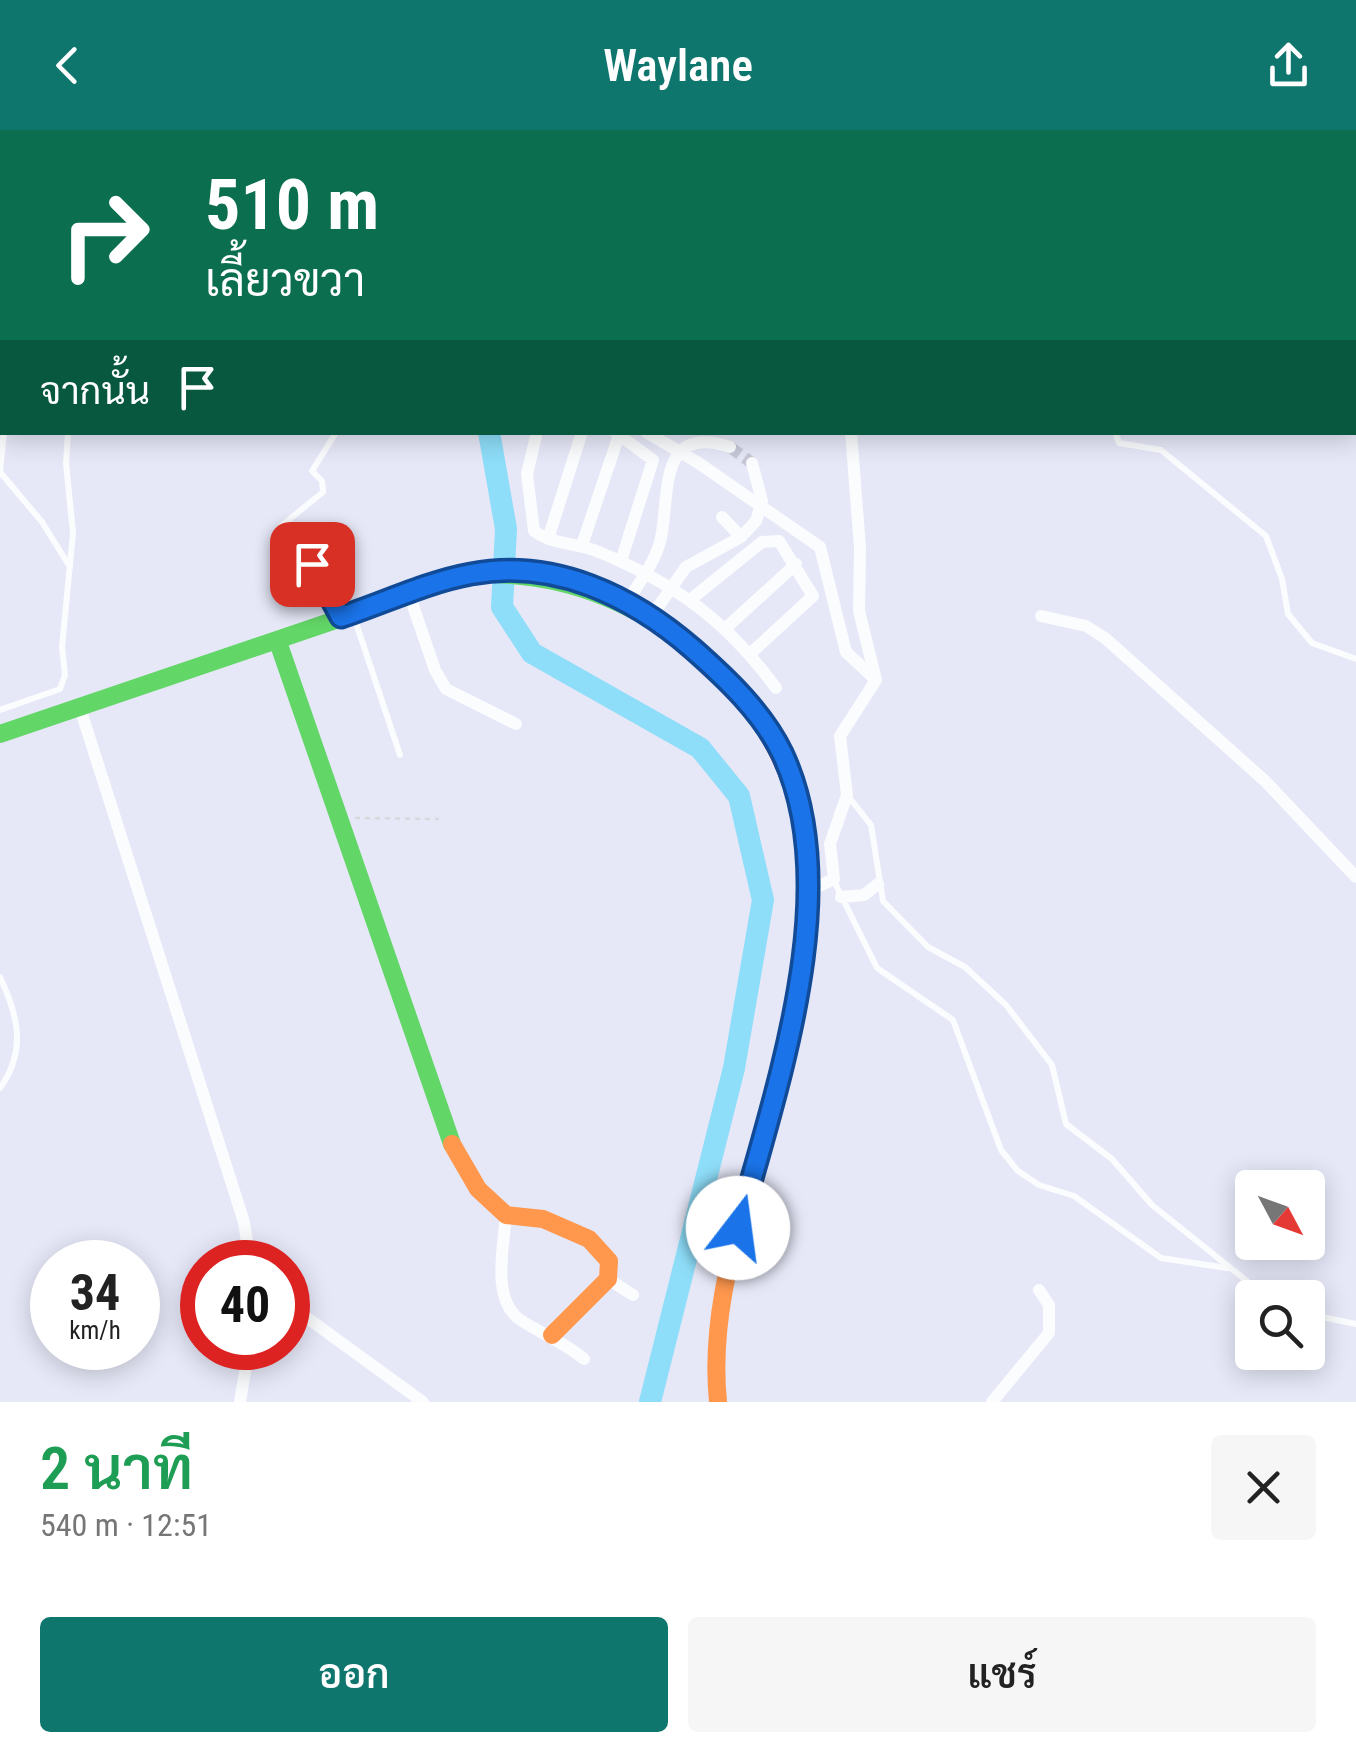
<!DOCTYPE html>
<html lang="th">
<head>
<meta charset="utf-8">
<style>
	:root { --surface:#fff; --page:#f6f6f6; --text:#222; --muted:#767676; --accent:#0f766e }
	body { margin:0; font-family:"Roboto Condensed",Sarabun,sans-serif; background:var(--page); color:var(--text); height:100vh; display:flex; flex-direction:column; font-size:38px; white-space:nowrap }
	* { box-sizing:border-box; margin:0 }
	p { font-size:32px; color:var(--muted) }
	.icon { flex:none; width:55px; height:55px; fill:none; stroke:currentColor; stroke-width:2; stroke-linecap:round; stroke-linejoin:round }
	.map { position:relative; height:1272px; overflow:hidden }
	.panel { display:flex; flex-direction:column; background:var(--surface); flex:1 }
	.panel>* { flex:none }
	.hud { position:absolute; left:0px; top:0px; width:1358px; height:305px; box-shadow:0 5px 25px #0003; background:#0b6e4f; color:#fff; overflow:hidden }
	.needle { width:65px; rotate:131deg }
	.tools { position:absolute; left:1235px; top:1040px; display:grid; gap:20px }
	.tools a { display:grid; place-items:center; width:90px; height:90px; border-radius:10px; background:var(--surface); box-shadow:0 5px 25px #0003; font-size:50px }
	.speed { position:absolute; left:30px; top:1110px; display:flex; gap:20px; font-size:50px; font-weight:700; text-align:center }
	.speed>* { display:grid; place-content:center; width:130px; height:130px; border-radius:50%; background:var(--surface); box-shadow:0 5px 25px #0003; line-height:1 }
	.speed small { font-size:25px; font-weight:400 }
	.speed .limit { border:15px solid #d22; background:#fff; color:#111 }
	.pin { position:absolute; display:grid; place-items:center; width:85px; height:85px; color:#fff; margin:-42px; border-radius:20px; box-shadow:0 5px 15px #0006 }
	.me { position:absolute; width:110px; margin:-55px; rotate:15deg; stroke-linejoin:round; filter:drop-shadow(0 0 8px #0008) }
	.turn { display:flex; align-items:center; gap:35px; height:210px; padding:0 40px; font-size:45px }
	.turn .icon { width:130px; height:130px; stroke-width:2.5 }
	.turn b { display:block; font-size:70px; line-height:85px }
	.then { display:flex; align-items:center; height:95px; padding:0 40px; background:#0003; gap:20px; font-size:38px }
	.round { display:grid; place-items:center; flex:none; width:105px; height:105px; border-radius:10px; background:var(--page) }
	.headline { display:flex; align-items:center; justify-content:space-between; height:170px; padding:0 40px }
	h1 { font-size:60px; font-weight:600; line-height:75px; color:#1e9e55 }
	.button { display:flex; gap:20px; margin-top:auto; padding:20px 40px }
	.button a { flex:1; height:115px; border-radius:10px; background:var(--accent); color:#fff; font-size:40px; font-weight:600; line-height:115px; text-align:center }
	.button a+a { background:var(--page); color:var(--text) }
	header { display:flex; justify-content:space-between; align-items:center; height:130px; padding:0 40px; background:var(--accent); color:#fff; font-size:45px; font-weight:600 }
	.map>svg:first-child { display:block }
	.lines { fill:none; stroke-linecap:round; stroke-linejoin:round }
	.river { stroke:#8eddf9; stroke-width:22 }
	.street-tunnel { stroke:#c6c8d8; stroke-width:12; stroke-dasharray:12 6; stroke-linecap:butt }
	.path { stroke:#d7d7dc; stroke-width:2.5; stroke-dasharray:5 5; stroke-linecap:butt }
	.lane { stroke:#fbfcfe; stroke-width:6 }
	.street { stroke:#fbfcfe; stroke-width:12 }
	.fast { stroke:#63d668; stroke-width:18 }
	.slow { stroke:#ff974d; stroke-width:18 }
	.jam { stroke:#b3261e; stroke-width:18 }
	.route-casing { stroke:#114b97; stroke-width:25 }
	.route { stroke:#1a73e8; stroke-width:18 }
</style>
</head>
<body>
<header><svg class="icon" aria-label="back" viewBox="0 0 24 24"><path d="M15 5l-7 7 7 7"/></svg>Waylane<svg class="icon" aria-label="share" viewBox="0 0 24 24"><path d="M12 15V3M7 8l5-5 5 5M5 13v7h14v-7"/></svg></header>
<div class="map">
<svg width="1356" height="1272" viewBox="0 0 1356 1272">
	<rect width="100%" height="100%" fill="#e6e8f8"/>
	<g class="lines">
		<path class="river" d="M394,0L395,2
			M489,302L506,399L502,477L532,523L700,618L739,666L763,770L734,938L650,1272"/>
		<path class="street-tunnel" d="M730,317L752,333"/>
		<path class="path" d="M355,688L439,689"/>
		<path class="lane" d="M268,0L271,2
			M726,0L727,2
			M860,0V2
			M925,2V0
			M1355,295L1356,296
			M4,302L0,342L42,392L70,437
			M1115,302L1119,313L1161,320L1266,406L1282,449L1288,484L1312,513L1356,529
			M335,304L312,341L322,351L323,362L280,397L287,411L323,447L341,486
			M353,484L400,625
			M0,580L60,559L65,545L62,517L73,403L66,333L68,302
			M848,666L871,695L883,771L928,817L965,837L1006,875L1052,935L1066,994L1112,1029L1152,1075L1268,1168
			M834,751L877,838L953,890L1001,1020L1018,1041L1039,1055L1074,1066L1161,1128L1227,1138
			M0,847C18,885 27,921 0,958
			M1308,1184L1356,1194"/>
		<path class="street" d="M537,302L527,344L534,401C553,415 577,413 599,422C676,454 727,491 776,558
			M615,302L653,330L621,431
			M646,302L697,332L820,417L846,522L876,550
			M722,387L741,407
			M548,409L582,302
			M582,415L619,305
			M409,464L435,540L446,559L516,594
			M690,470L762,412L779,411L813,466L751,523
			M628,471C640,451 656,431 661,408C670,365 657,293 730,317
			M1041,486L1086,496L1105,508L1265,651L1356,747
			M651,487L686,437L741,407L756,391L762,371L752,333
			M727,497L796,434
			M80,578L244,1092L250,1132
			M806,762L834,749L830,714L847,665L840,606L876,550L859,481L860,418L851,302
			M841,767L864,765L878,754
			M506,1085C504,1116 490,1171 522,1191C544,1205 564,1212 584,1229
			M608,1149L633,1165
			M288,1174L423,1272
			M240,1272L249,1218
			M992,1272L1049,1203V1175L1039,1160"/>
		<path class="fast" d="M278,512L452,1014
			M0,604L471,444C571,441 649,476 721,544"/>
		<path class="slow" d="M452,1014L478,1059L506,1085L543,1089L589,1109L609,1131L608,1149L552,1205
			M718,1272C710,1192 732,1119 753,1043"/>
		<path class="jam" d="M721,544C863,687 800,872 753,1043"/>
	</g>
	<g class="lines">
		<g class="route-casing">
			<path id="route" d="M312,434L341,487C384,473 427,452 471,444C554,428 632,466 693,519C727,549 762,582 782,623C847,760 775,961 738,1098"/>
		</g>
		<use href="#route" class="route"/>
	</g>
</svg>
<div class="tools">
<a><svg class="needle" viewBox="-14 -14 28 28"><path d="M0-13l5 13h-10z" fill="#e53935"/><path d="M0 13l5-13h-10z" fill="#767676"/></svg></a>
<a><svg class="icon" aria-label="search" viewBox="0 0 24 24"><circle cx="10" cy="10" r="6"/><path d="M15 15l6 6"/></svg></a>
</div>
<div class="speed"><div>34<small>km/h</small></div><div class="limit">40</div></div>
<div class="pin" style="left:312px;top:434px;background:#d93025"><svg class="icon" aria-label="arrive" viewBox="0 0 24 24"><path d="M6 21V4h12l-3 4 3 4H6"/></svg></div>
<svg class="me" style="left:738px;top:1098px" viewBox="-20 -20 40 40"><circle r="19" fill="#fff"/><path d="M0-13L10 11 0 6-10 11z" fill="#1a73e8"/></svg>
<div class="hud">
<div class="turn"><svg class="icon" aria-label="right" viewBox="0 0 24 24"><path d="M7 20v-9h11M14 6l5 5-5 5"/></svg><div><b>510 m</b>เลี้ยวขวา</div></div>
<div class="then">จากนั้น<svg class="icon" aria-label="arrive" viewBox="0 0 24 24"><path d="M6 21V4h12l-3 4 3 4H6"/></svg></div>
</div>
</div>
<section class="panel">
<div class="headline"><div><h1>2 นาที</h1><p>540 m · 12:51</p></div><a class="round"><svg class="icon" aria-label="close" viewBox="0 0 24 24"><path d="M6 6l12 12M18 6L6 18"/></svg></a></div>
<div class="button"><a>ออก</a><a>แชร์</a></div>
</section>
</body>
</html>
